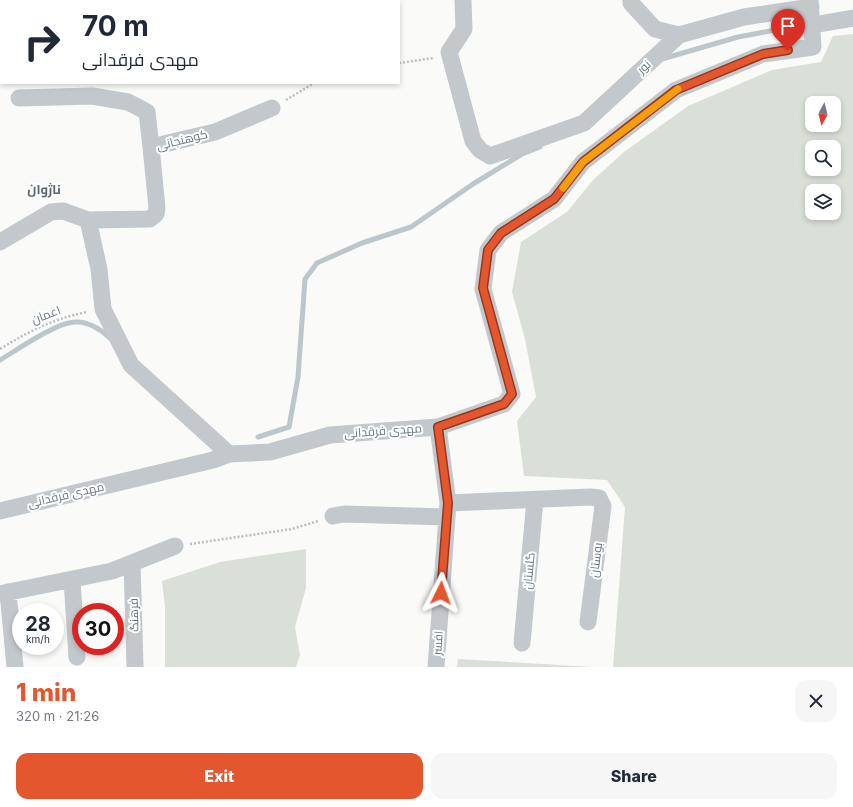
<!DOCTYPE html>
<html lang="en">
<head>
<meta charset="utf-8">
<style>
	:root { --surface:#fff; --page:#f6f6f7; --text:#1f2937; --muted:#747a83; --accent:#e4572e }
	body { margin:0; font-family:Inter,Cairo,sans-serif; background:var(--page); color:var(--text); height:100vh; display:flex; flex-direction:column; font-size:15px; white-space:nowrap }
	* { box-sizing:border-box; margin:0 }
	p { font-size:13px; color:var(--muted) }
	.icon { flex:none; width:22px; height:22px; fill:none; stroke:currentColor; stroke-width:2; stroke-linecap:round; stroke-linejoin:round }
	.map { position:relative; height:667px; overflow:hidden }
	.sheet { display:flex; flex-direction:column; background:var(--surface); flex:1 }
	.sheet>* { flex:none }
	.banner { position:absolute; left:0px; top:0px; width:400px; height:84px; box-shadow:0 2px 6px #0003; background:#fff; color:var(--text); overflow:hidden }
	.needle { width:26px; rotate:187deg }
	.tools { position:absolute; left:805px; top:96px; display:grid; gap:8px }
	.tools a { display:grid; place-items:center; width:36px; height:36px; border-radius:8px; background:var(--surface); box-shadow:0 2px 6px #0003; font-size:20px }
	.speed { position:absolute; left:12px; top:603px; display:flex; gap:8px; font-size:20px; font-weight:700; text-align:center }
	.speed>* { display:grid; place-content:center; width:52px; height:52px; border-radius:50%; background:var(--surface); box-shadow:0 2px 6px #0003; line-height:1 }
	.speed small { font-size:10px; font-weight:400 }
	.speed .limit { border:6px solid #d22; background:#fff; color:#111 }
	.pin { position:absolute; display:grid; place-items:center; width:34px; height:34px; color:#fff; margin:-41px -17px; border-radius:50% 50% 50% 0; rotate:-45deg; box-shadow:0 0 4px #0007 }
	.pin .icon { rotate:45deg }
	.me { position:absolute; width:44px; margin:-22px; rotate:3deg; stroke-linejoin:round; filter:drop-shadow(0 0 3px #0008) }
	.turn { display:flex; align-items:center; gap:14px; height:84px; padding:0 16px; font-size:18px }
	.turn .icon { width:52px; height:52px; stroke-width:2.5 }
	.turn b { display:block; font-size:28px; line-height:34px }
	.round { display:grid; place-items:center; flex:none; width:42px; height:42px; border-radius:12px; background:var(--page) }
	.overview { display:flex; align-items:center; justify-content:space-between; height:68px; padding:0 16px }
	h1 { font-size:24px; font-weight:800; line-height:30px; color:var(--accent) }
	.cta { display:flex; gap:8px; margin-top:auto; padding:8px 16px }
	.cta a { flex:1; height:46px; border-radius:12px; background:var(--accent); color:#fff; font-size:16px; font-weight:800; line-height:46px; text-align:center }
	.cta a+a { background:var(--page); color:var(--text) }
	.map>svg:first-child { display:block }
	.green { fill:#dadfd7; fill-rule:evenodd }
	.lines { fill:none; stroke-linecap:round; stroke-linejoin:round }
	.stream { stroke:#bbc7cb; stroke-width:5 }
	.path { stroke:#bbbfc2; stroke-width:2.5; stroke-dasharray:2 2; stroke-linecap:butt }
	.minor { stroke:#c3c8cc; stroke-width:17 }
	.route-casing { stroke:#94391e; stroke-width:10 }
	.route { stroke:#e4572e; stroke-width:7 }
	.slow { stroke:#f59e0b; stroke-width:7 }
	.labels { text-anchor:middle; stroke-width:4; stroke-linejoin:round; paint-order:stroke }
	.street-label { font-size:12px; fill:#657683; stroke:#fff }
	.neighbourhood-label { font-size:13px; font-weight:bold; fill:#57646e; stroke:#fff }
</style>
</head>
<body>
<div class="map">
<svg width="853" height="667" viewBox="0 0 853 667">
	<rect width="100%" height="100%" fill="#fafaf8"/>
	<path class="green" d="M853,34V667H613L625,507L607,480L524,476L517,421L536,397L525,339L512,292L521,242L567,212L593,180L624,152L688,106L772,70L821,62L833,36ZM812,103H834V125H812ZM812,147H834V169H812ZM812,191H834V213H812Z
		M306,549V588L295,627L300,655L296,667H165V607L162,581L220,562Z
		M458,659L593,667H457Z"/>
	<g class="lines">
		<path class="stream" d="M662,59L738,37L786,28
			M0,360C17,350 57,322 75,322C88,321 102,330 111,339
			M258,437L289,427L298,377L305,279L317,263L362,243L411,227L473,184L522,154L540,147"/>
		<path class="path" d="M399,63L434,58
			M286,100L314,83
			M0,349C30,331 52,319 87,312
			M190,544L292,529L318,521"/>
		<path class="minor" d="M463,0L464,29L449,52L473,141L480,150L490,156L584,123L679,35L744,17L811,7
			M631,0V3L655,29L679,35
			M813,25L853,18
			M19,98L92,96L128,102L147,112L151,147
			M88,220L99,269L103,309L131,365L229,454
			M0,242L51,212L63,211L88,220L150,219L156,214L157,208L151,147L215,132L272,108
			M448,503L590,497L599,498L603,506L588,622
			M0,511L213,460L229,454L270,452L330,435L438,427L504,404L512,394L483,289L488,250L501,233L554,199L583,162L676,90L763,54L813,47L810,0
			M333,516L344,514L446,517
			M132,563L135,667
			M72,580L77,657
			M8,592L15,667
			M0,594L112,571L175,546
			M522,643L535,500
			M436,667L448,503L438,427"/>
	</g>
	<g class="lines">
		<g class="route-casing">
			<path id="route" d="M441,593L448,503L438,427L504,404L512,394L483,288L488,250L501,233L554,199L583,162L676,90L763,54L788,50"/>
		</g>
		<use href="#route" class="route"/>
		<path class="slow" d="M563,188L583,162L678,89"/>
	</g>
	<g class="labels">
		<g class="street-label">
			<text transform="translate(644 67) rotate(-42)" y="4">نور</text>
			<text transform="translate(182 140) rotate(-14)" y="4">کوهنجانی</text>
			<text transform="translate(46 315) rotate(-21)" y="4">اعمان</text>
			<text transform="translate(383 431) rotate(-4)" y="4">مهدی فرقدانی</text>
			<text transform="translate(66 495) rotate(-13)" y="4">مهدی فرقدانی</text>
			<text transform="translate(596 560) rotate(-83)" y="4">بوستان</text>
			<text transform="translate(529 571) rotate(-85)" y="4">گلستان</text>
			<text transform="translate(134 615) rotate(-92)" y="4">فرهنگ</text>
			<text transform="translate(438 643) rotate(-85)" y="4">افسر</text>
		</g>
		<g class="neighbourhood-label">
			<text x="44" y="194">ناژوان</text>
		</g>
	</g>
</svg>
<div class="tools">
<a><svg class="needle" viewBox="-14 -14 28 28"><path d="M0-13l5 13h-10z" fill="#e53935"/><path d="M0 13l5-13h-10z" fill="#747a83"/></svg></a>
<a><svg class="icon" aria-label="search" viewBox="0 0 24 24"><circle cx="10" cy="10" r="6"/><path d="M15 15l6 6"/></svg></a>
<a><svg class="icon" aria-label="layers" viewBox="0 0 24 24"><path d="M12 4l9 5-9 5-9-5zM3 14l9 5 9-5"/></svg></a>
</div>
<div class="speed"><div>28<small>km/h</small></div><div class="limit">30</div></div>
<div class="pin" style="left:788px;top:50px;background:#d93025"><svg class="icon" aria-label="arrive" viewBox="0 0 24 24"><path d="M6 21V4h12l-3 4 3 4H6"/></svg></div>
<svg class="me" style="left:441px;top:593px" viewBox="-20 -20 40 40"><path d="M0-17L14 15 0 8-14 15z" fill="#e4572e" stroke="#fff" stroke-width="4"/></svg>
<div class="banner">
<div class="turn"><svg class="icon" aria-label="right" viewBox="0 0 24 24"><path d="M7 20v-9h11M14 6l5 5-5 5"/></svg><div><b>70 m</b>مهدی فرقدانی</div></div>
</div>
</div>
<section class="sheet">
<div class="overview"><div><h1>1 min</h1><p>320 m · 21:26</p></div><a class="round"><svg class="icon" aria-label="close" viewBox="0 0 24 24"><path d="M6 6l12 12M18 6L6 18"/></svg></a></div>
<div class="cta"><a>Exit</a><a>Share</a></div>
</section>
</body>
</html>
